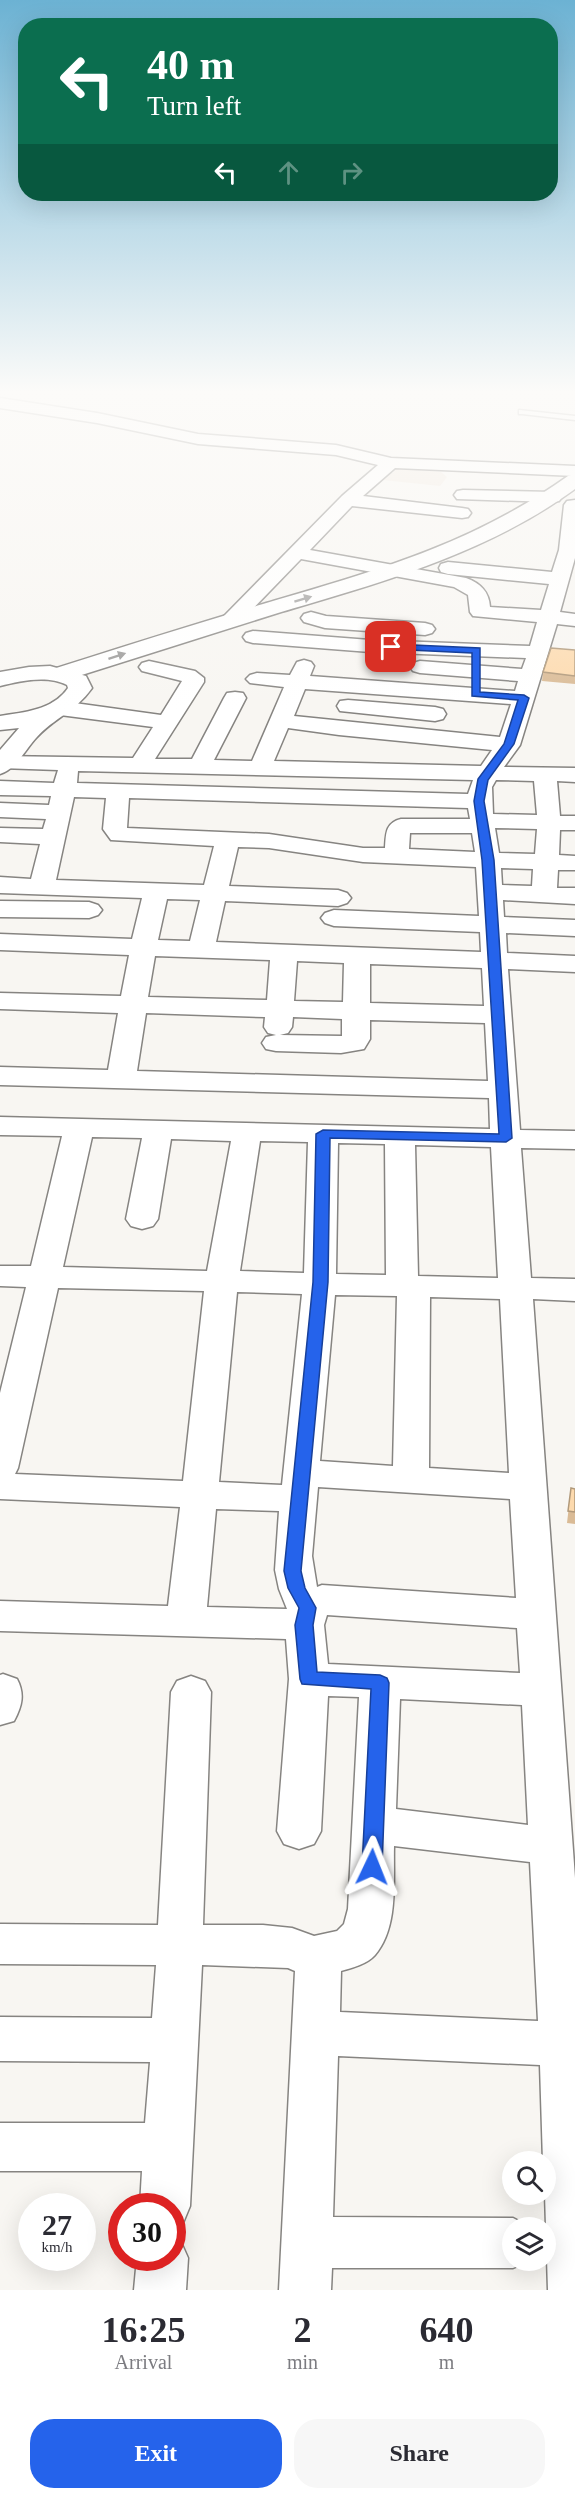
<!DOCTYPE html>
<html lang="en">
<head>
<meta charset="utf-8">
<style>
	:root { --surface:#fff; --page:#f7f7f7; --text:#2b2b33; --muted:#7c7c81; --accent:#2563eb }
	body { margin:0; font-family:"Times New Roman",serif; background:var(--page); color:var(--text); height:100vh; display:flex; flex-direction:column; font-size:22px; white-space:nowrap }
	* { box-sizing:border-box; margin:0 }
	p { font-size:20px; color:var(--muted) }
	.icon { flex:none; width:33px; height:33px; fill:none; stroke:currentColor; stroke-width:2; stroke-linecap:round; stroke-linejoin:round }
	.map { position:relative; height:2290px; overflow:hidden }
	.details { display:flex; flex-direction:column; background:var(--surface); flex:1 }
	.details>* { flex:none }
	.banner { position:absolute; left:18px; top:18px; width:540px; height:183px; border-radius:24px; box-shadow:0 6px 24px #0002; background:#0b6e4f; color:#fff; overflow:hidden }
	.controls { position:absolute; left:502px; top:2151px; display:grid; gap:12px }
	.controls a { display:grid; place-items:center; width:54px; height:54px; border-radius:50%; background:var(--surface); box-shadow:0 6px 24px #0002; font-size:30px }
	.speed { position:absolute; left:18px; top:2193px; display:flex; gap:12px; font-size:30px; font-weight:700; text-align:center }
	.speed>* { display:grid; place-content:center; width:78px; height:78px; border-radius:50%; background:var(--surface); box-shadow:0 6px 24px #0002; line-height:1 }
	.speed small { font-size:15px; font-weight:400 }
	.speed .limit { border:9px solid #d22; background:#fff; color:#111 }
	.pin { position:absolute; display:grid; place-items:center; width:51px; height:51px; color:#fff; margin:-26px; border-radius:12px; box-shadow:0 3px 9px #0006 }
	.me { position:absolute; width:66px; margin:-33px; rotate:2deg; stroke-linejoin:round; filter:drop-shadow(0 0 4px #0008) }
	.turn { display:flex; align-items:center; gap:21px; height:126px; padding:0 30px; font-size:27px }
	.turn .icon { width:78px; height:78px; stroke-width:2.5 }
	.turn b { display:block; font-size:42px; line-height:51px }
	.lanes { display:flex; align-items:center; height:57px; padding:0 30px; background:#0003; justify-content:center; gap:30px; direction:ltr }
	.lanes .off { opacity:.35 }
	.eta { display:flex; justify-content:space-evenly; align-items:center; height:102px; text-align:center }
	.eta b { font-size:36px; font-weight:800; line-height:42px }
	.primary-button { display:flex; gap:12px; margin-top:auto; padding:12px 30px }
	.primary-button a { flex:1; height:69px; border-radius:24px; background:var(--accent); color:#fff; font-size:24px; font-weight:800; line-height:69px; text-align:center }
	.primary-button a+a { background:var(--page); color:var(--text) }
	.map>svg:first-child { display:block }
	.built { fill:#f1e9e0 }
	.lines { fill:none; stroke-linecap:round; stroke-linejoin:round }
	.service-casing { stroke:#868481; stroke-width:3 }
	.minor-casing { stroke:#868481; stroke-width:3 }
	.tertiary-casing { stroke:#868481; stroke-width:3 }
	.secondary-casing { stroke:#868481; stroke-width:3 }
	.service { fill:#fff; fill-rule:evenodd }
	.minor { fill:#fff; fill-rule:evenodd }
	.tertiary { fill:#fff; fill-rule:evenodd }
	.secondary { fill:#fff; fill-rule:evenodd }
	.wall { fill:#dabb96 }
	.building { fill:#fddaae; stroke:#b1997a; stroke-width:1.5 }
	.oneway { fill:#9a9998 }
	.route { fill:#2563eb; stroke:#184099; stroke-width:1.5 }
</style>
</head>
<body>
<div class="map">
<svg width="575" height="2290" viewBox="0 0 575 2290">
	<rect width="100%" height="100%" fill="#f8f6f2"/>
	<path class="built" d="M397,468L441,472L447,477L440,486L383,480L389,476L386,475L388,472L393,473Z"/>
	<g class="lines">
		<g class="service-casing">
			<path id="service" d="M519,410L575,416V420L522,414H519Z"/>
		</g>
		<g class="minor-casing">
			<path id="minor" d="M0,398L97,413L198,434L336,445L391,458L575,466V476L395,468L363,496L462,508L468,509L471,513L468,517L462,518L352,506L310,550L466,578C480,583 489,591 490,607L541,610L549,584L448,574L441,572L439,568L441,564L448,562L552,572L559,550L564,505L567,501L575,500V558L560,612L575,614V626L557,624L520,745L504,767L575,768V782L557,781L560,816H575V830H560L559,855L575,856V870H558L557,888H575V904L503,900L504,917L575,920V936L506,933L507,953L575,956V972L508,969L520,1130L575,1131V1149L521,1148L531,1278L575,1279V1301L533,1299L575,1878V2290H548L545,2194L546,2162H543L540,2065L338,2056L333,2217L513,2218L532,2228H513V2260H531L513,2268H332L331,2290H279L295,1971L288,1968L202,1965L190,2206L183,2223L172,2228V2206H140L142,2171H0V2123H145L150,2062L0,2061V2017L152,2018L156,1965L0,1964V1924L158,1925L171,1692L177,1681L191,1676L205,1681L211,1692L203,1925H263L292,1928L314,1936L337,1931L344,1924L348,1909L359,1697L328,1696L321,1831L314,1844L299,1849L284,1844L277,1831L289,1679L286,1639L0,1631V1601L168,1606L180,1507L0,1499V1393L26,1287L0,1286V1266H31L62,1136L0,1135V1117L490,1129L489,1098L0,1085V1067L108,1070L118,1013L0,1009V993L121,996L129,955L0,950V934L132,939L142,898L0,893V877L31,879L40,844L0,842V828L43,829L46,819L0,817V803L49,805L51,796L0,795V781L54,783L58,770L0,768V756L133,758L153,727L60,715L52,713L49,708L52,703L60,701L161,715L182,681L142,671L139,667L142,663L149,661L195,671L204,678V682L155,759H192L224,698L227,693L235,692L243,693L246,698L214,760L252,761L284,687L250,683L246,679L250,675L257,673L290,675L297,662L304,660L311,662L314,666L310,676L515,691L518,681L420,673L413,671L410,667L413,663L420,661L522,669L526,658L370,652L253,643L246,641L243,637L246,633L253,631L370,640L530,646L537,622L473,616L470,612L468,595L454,587L301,559L238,624H224L221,620L224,616L342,496L378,465L336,455L198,444L97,423L0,408ZM305,689L511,704L500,737L294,716ZM288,728L339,735L492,750L481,766L274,761ZM78,771L473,780L468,794L77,783ZM496,780L534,781L537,815L493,814L492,787ZM74,797L106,798L103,829L111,840L214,846L204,885L56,880ZM129,798L468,808L470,819H401C385,823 386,834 385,848H363L269,834L127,828ZM495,828L537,829L535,854L499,853ZM410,833H472L475,852L409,849ZM238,847L269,848L363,862L476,867L479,916L334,910L325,913L321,918L325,923L334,926L480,932L481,952L216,942L225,901L338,906L347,903L351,898L347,893L338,890L229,886ZM501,868L533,869L532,886L502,885ZM167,899L200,900L190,941L158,940ZM155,956L270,960L267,1000L148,997ZM297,961L344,963L343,1002L294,1001ZM370,964L482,968L484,1006L370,1003ZM146,1013L265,1017L264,1027L268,1033L276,1035L266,1037L262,1043L266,1049L276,1051L341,1053L364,1049L370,1039V1020L485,1023L488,1081L137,1071ZM293,1017L342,1019V1036L280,1035L288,1033L292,1027ZM92,1137L142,1138L126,1219L131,1226L142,1229L153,1226L158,1219L171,1139L231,1141L207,1271L63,1267ZM260,1141L308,1142L304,1273L240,1271ZM338,1143L385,1144L386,1275L336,1274ZM415,1145L491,1147L498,1278L418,1276ZM58,1288L204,1291L183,1481L15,1474L18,1468ZM237,1292L302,1294L282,1485L219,1482ZM335,1295L397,1296L393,1466L320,1461ZM430,1297L500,1299L509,1473L429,1468ZM318,1487L510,1499L516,1598L322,1585L317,1587L312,1556ZM216,1509L279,1511L275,1570L279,1589L287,1609L207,1607ZM327,1615L517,1628L520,1673L328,1664L324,1625ZM400,1699L522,1705L528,1825L396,1809ZM394,1846L530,1862L538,2021L340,2012L341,1971C352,1968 367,1964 375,1955C399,1927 393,1880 394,1846Z
				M463,490L553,492L559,493L562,497L559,501L553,502L457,499L454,495L457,491Z
				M311,612L326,616L425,623L432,625L435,629L432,633L425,635L325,628L304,622L301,618L304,614Z
				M348,700L435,707L443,709L446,714L443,719L435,721L340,711L337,706L340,701Z
				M0,901L89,902L98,905L102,910L98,915L89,918L0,917Z
				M3,1674L17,1679C25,1694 22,1706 14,1721L0,1725V1675Z
				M172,2237L180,2240L188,2258L186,2290H134L137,2258H172Z"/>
		</g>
		<g class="tertiary-casing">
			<path id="tertiary" d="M575,474V489C486,554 382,582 278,613C208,635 139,657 69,679L61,681L53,679L49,674L53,669C123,647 192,625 263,604C375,571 471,545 568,476Z"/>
		</g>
		<g class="secondary-casing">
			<path id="secondary" d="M50,666L86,676L92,688C74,713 55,717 36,738C25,750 16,769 0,774V750L19,728L0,730V716C25,712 53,710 68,688L67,685C47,675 21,681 0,686V672L29,667Z"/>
		</g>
		<use href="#service" class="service"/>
		<use href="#minor" class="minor"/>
		<use href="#tertiary" class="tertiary"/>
		<use href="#secondary" class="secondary"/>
	</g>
	<path class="wall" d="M575,650V684L542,681L543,672Z
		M571,1488L575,1489V1524L567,1523Z"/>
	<path class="building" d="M551,648L575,650V676L543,672Z
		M571,1488L575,1489V1512L568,1511Z"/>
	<defs><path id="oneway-solid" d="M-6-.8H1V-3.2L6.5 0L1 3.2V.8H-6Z" transform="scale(1.5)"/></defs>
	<g class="oneway">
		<use href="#oneway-solid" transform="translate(303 599) rotate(-17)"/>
		<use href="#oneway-solid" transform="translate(117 656) rotate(-18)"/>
	</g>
	<linearGradient id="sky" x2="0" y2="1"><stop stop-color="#6cb2d3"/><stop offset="0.55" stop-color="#fcfbf9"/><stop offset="1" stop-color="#fcfbf9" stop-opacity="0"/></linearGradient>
	<rect width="575" height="712" fill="url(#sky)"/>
	<path class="route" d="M391,644L480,648V692L524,695L529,698L514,744L488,780L484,801L494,860L512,1138L506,1142L330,1138L328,1282L301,1571L305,1588L316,1608L313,1625L317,1672L380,1675L387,1678L389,1683L382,1867L379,1873L372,1876L365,1873L362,1867L371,1689L302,1684L300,1679L295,1625L299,1608L288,1588L284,1571L313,1282L316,1134L323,1130L499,1134L482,860L474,801L478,779L504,744L518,700L472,696V653L388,649L386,647Z"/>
</svg>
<div class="controls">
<a><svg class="icon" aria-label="search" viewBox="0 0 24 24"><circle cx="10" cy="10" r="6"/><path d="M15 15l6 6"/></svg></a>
<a><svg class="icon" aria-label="layers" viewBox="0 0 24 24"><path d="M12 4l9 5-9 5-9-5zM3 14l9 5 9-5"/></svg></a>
</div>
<div class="speed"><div>27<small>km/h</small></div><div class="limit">30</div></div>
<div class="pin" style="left:391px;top:647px;background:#d93025"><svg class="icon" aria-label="arrive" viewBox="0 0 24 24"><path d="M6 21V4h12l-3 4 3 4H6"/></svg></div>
<svg class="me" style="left:372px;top:1867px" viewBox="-20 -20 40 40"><path d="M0-17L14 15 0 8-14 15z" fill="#2563eb" stroke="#fff" stroke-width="4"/></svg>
<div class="banner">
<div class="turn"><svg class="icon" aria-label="left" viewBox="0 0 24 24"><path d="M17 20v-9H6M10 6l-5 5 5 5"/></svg><div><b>40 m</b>Turn left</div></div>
<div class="lanes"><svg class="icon" aria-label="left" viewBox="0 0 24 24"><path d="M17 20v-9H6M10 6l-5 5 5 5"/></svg><svg class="icon off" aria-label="ahead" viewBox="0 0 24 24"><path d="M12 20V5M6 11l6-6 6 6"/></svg><svg class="icon off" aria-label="right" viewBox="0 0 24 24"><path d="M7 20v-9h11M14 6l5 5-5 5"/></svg></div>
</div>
</div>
<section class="details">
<div class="eta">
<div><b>16:25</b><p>Arrival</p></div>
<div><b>2</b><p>min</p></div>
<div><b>640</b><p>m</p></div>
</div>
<div class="primary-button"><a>Exit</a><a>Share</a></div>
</section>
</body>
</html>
